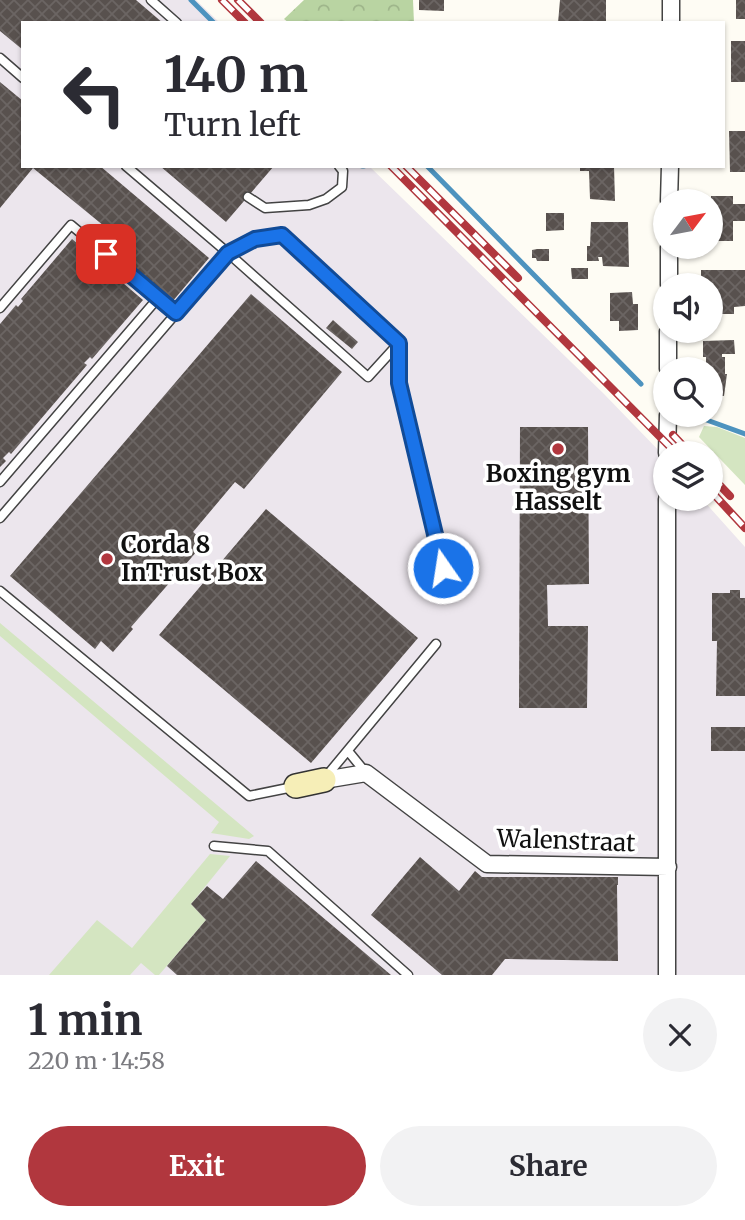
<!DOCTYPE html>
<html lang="en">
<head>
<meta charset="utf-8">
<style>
	:root { --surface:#fff; --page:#f2f2f3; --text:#2b2b33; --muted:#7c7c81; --accent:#b1373e }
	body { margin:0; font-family:Merriweather,serif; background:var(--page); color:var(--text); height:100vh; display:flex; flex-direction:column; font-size:26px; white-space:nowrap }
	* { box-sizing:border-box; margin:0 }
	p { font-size:23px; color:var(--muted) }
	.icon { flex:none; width:38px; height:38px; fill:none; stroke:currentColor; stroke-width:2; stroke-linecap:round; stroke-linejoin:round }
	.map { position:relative; height:975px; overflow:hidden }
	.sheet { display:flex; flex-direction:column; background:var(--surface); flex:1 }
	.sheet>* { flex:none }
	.top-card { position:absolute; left:21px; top:21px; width:704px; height:147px; border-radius:0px; box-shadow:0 2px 5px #0004; background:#fff; color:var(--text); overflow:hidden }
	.needle { width:46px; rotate:58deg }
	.controls { position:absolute; left:653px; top:189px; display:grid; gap:14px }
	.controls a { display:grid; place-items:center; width:70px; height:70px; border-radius:50%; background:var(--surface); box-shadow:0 2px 5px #0004; font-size:35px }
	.pin { position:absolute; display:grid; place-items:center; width:60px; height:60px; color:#fff; margin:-30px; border-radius:14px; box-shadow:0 4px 10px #0006 }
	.me { position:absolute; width:77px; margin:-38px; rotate:347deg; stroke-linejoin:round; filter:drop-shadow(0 0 5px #0008) }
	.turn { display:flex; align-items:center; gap:24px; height:147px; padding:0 28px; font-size:32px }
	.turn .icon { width:91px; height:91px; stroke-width:2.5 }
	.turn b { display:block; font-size:49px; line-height:60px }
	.round { display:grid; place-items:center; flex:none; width:74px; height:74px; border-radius:37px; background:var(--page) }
	.overview { display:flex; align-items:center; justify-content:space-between; height:119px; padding:0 28px }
	h1 { font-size:42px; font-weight:700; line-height:52px }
	.primary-button { display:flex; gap:14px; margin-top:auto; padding:14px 28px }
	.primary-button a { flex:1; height:80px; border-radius:42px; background:var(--accent); color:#fff; font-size:28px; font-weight:700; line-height:80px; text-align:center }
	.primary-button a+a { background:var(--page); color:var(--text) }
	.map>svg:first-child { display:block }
	.industrial { fill:#ece6ed }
	.grass { fill:#d4e5c1 }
	.forest { fill:url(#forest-crowns) }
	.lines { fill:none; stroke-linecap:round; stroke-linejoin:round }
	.stream { stroke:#4d93bf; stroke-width:5 }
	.building { fill:url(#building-cross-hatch) }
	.lane-casing { stroke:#434343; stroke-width:11 }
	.street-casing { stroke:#434343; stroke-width:19 }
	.secondary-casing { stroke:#323232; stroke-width:26 }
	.lane { stroke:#fff; stroke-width:8 }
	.street { stroke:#fff; stroke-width:16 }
	.secondary { stroke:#f6eeb7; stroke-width:23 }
	.rail-casing { stroke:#b1373e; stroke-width:8 }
	.rail { stroke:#fff; stroke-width:5; stroke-dasharray:16; stroke-linecap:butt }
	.route-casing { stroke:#114b97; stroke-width:18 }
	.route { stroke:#1a73e8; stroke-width:12 }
	.poi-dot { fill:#b1373e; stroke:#fff; stroke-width:2.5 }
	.labels { text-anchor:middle; stroke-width:7; stroke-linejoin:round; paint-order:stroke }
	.poi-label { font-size:24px; font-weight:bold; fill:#101010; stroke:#fff }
	.street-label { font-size:24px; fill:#101010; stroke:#fff }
</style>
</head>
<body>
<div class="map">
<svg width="745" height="975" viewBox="0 0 745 975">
	<defs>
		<pattern id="forest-crowns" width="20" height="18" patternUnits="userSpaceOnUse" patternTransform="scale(1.75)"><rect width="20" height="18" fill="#b9d4a2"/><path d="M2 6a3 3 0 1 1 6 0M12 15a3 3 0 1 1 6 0" fill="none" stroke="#9eb58a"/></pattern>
		<pattern id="building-cross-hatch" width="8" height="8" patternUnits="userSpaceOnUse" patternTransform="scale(1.75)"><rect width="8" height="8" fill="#58514e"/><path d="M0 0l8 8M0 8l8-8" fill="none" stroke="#6b6563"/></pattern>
	</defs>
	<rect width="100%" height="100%" fill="#fefcf4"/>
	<path class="industrial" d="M0,0H196L220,23H23V166H369L604,394L665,457V499H702L745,547V975H0Z"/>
	<path class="grass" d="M704,426L717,427L745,438V485L699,437Z
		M0,623L254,836L249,839L211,833L219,822L0,636Z
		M210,854L230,856L191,904L206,920L159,975H155L141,963L130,975H49L97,920L132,948Z"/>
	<path class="forest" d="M304,0H413L414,23H289L284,19Z"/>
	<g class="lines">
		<path class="stream" d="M191,0L214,23
			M362,166H364
			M427,166L641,384
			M693,415L745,434"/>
	</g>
	<path class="building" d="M0,0H136L163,23H23V50L0,31Z
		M419,0H444V11L419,10Z
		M560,0H606V23H558Z
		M736,0H745V19H736Z
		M731,41H745V82H731Z
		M0,82L23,101V166H100L209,258L172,302L105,246L115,235L33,168L0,208Z
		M729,131H745V172H730Z
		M160,166H274L226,222Z
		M580,166H614L615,201L590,199L589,171H580Z
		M711,196H733V204H745V221H733V241H710Z
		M546,213H564V230L546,231Z
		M591,222H628L629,267L603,266L602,257H598L599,261H587V246H590Z
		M72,239L104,266L102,269L108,274L110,272L143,300L92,359L90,357L84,363L87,365L11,454L9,452L3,458L6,461L0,467V324L16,305L18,307L23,301L21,299Z
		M537,249H549V261H537L536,258H532V250Z
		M571,268H588V279H572Z
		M701,270H745V306L734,307V314H710V285H701Z
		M632,292L633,304H638V330L619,331V321H610V293Z
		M251,294L342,372L244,489L235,482L193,532L205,542L131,627L133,629L113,652L101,641L95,649L10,576Z
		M333,320L358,342L352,349L326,328Z
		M734,340L735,354H722V357H725V374H727L724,396H710V369H702V363H706V357H703V341Z
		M520,427H588L589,584L547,585L548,626H588L587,708H519Z
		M266,509L418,638L311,763L159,635Z
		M730,590H740V598H745V696H716L717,641H712V593H730Z
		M711,727H745V751H711Z
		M420,857L459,891L475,871L482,877H618V885H617L618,961L505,959L492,975H442L371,915Z
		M256,861L391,975H177L167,966L206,920L191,904L207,886L223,899Z"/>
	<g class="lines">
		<g class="lane-casing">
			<path id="lane" d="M151,0L177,23
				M0,58L23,78
				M248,197L265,208L309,205L326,199L342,187L343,171L339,166
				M0,308L71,225L176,313
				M399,343V383L443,568
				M0,482L158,298
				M0,518L228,253L368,377L399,343L282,235L255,239L228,253L126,166
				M0,591L249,796L293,787
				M348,751L366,773
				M324,779L436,644
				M214,846L268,851L408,975"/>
		</g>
		<g class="street-casing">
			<path id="street" d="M671,23V0
				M669,201L670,166
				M669,285V247
				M668,369V331
				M667,453L668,415
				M324,780L366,773L487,864L668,867
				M667,975V499"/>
		</g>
		<g class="secondary-casing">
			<path id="secondary" d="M296,786L324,780"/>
		</g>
		<use href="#lane" class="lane"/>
		<use href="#street" class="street"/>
		<use href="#secondary" class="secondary"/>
		<g class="rail-casing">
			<path id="rail" d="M222,0L245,23
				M238,0L261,23
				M391,166L676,453
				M406,166L518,278
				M673,435L690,453
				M710,475L730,496
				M710,490L745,528"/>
		</g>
		<use href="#rail" class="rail"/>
	</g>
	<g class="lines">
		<g class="route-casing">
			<path id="route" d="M106,254L176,313L228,253L255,239L282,235L399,343V383L443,568"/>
		</g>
		<use href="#route" class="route"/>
	</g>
	<g class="poi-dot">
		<circle cx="558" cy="449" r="7"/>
		<circle cx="107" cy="559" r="7"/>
	</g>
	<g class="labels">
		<g class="poi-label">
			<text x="558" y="482">Boxing gym<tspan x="558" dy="28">Hasselt</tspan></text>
			<text x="121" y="553" text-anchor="start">Corda 8<tspan x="121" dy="28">InTrust Box</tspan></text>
		</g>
		<g class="street-label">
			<text transform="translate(566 841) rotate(2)" y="8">Walenstraat</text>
		</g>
	</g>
</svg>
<div class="controls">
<a><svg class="needle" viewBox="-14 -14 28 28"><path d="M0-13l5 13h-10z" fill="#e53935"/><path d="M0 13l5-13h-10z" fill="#7c7c81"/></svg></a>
<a><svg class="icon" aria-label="sound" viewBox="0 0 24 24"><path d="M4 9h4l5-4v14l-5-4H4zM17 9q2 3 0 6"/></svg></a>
<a><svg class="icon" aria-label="search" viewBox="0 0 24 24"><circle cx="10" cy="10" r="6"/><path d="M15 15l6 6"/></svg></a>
<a><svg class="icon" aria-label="layers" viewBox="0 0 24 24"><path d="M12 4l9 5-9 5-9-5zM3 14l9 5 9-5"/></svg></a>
</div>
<div class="pin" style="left:106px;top:254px;background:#d93025"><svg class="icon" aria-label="arrive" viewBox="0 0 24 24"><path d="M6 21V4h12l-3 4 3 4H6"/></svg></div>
<svg class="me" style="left:443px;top:568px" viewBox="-20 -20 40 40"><circle r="17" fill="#1a73e8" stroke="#fff" stroke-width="3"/><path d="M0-11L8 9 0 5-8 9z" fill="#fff"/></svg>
<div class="top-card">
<div class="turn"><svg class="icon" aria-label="left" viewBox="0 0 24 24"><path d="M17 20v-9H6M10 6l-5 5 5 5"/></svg><div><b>140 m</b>Turn left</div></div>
</div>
</div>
<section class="sheet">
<div class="overview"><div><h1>1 min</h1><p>220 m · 14:58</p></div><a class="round"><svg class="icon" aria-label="close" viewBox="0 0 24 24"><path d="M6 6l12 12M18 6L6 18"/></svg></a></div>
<div class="primary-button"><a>Exit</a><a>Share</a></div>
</section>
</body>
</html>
